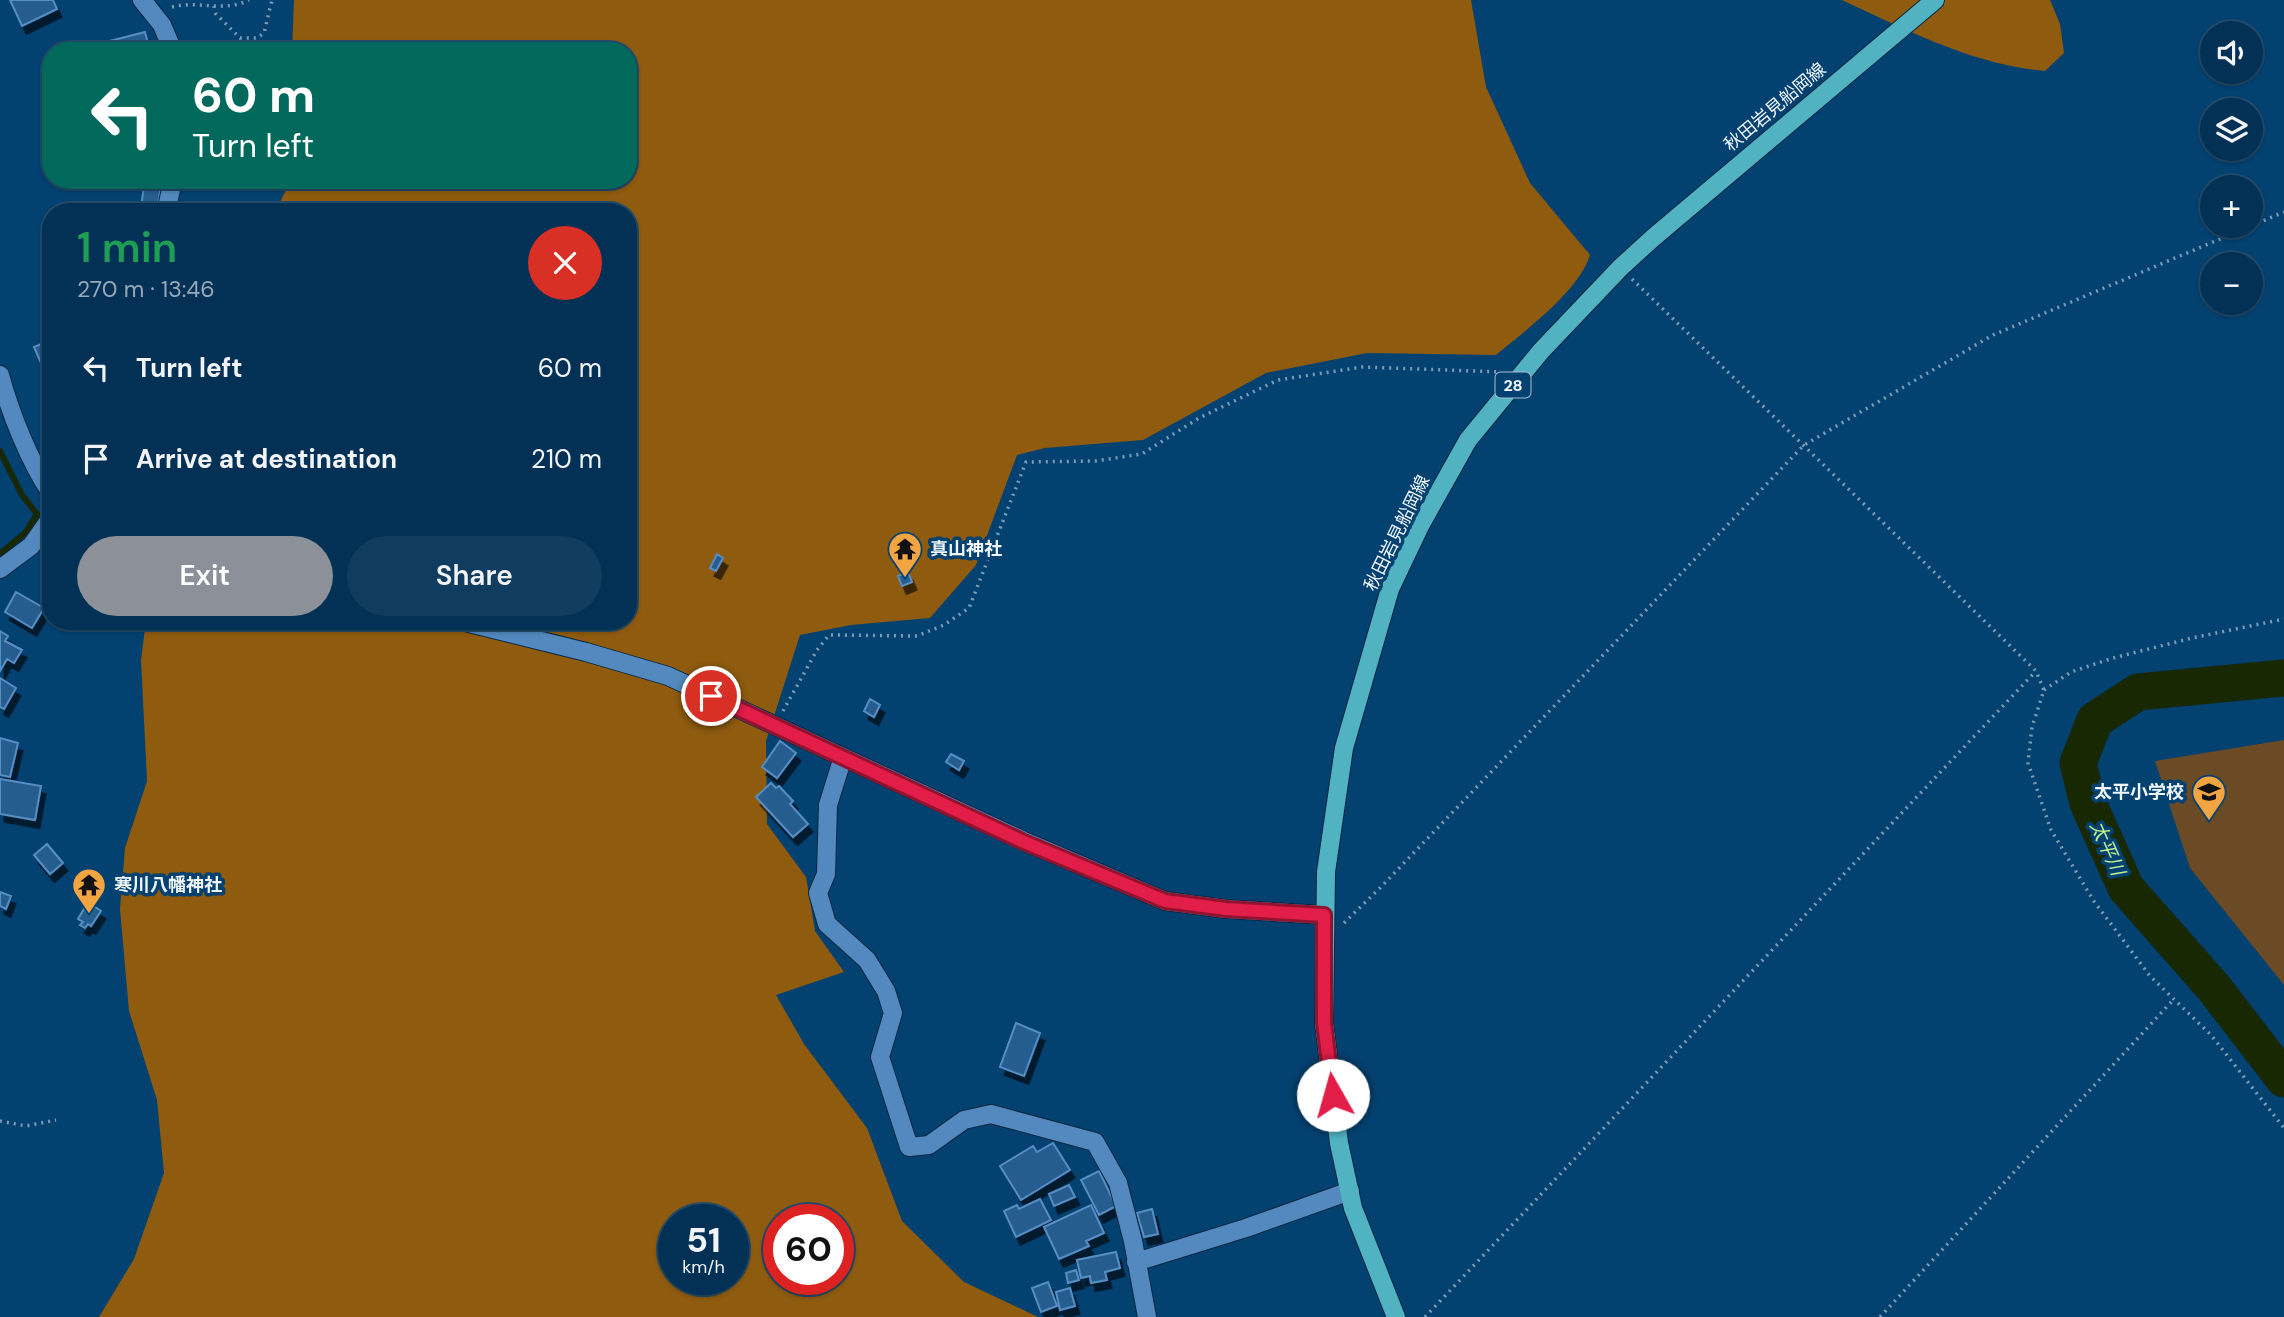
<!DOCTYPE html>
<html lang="en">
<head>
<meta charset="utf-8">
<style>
	:root { --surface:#023155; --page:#103d5f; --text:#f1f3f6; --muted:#96a9b9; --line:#234c6c; --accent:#8c9099 }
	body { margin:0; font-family:"DM Sans","Noto Sans JP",sans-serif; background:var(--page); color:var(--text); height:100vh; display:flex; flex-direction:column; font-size:26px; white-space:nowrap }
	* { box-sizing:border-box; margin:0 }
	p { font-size:23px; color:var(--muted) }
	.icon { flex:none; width:38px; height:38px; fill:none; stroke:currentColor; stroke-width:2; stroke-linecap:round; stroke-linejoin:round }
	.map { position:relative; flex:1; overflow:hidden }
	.sheet { position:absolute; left:42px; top:203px; width:595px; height:427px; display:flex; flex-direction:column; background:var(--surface); border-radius:28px; box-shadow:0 2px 5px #0004,0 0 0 2px var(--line) }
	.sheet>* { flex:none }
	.hud { position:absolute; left:42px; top:42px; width:595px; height:147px; border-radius:28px; box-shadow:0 2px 5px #0004,0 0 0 2px var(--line); background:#00695c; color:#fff; overflow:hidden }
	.controls { position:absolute; left:2200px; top:21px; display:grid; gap:14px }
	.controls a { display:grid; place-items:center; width:63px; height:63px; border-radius:50%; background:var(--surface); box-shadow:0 2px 5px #0004,0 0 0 2px var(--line); font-size:35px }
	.speed { position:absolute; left:658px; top:1204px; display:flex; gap:14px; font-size:35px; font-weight:700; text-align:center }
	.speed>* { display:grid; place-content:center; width:91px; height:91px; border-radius:50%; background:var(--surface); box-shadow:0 2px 5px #0004,0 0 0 2px var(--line); line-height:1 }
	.speed small { font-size:18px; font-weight:400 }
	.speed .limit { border:10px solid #d22; background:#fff; color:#111 }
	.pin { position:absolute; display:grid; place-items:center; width:60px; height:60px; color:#fff; margin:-30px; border:4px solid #fff; border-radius:50%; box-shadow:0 2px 7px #0007 }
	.me { position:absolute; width:77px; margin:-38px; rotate:353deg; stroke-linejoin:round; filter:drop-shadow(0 0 5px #0008) }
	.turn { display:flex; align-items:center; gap:24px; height:147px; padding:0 35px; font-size:32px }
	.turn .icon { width:91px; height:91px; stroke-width:2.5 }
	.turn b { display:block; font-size:49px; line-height:60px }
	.round { display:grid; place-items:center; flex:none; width:74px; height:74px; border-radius:37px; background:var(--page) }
	.overview { display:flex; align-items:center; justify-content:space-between; height:119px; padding:0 35px }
	h1 { font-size:42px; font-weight:600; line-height:52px; color:#1e9e55 }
	.cta { display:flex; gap:14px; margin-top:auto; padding:14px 35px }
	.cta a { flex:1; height:80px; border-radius:42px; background:var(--accent); color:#fff; font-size:28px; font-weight:600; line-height:80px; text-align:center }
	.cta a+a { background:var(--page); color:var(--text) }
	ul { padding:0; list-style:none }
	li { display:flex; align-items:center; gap:21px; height:91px; padding:0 35px }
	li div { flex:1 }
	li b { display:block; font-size:26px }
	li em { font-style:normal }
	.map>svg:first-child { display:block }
	.green { fill:#6b4b25 }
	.forest { fill:#8e5b0f; fill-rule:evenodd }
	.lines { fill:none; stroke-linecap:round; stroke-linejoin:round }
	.stream { stroke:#182802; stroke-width:6 }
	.river { stroke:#182802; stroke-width:37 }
	.building { fill:#265d8f; stroke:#578dc3; stroke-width:2; filter:url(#shadow) }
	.minor-casing { stroke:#0b2842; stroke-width:20 }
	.tertiary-casing { stroke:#0b2842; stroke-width:20 }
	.primary-casing { stroke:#0b2842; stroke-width:20 }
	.path { stroke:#7b9db7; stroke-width:3.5; stroke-dasharray:2 5; stroke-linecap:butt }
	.minor { stroke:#5389be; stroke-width:18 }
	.tertiary { stroke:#5389be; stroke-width:18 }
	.primary { stroke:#51b2c2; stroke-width:18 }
	.route-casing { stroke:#92132f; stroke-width:18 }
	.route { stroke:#e11d48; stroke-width:12 }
	.labels { text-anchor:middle; stroke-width:7; stroke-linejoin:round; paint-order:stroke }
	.shield { fill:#034171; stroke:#a9c0d2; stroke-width:2 }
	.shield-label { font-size:16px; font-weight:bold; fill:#f0f6fc }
	.street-label { font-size:18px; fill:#f0f6fc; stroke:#034171 }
	.poi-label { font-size:18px; font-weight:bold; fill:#f0f6fc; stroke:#034171; text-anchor:start }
	.water-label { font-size:19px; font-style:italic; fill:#c4f38f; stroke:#034171 }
</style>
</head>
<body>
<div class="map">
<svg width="2284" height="1317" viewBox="0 0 2284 1317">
	<defs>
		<filter id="shadow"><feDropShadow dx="4.5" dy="8" stdDeviation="0" flood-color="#0009"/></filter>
	</defs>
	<rect width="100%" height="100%" fill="#034171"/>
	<path class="green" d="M2284,740V985L2190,868L2155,761Z"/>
	<path class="forest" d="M294,0H1471L1486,87L1530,183L1590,255C1579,291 1525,331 1496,355L1367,353L1266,373L1143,440L1045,448L1017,455L976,565L930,618L851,625L800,635L766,741L767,824L806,877L815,931L844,972L776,995L804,1044L867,1128L902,1221L964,1282L1038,1317H99L134,1259L164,1173L157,1100L129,1011L120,909L125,848L147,781L141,660L146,621H628V212H275L291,180H628V51H292ZM674,1220H733V1279H674ZM779,1220H838V1279H779Z
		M1842,0H2050L2060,24L2064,53L2045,71C1974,65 1906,30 1842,0Z"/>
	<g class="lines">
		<path class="stream" d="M0,451L22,495L37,514L26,532L0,554"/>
		<path class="river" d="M2284,678L2138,692L2095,720L2078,763L2088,803L2126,888L2214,988L2284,1079"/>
	</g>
	<path class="building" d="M10,0H53L57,9L22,26Z
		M145,32L150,51H134L132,47L126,51H96L94,45Z
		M145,180H162L157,209L141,206Z
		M51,340V378L48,379L34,347Z
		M717,554L723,558L716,571L710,568Z
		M908,572L912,582L902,586L898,576Z
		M16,592L44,608L32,628L5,612Z
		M0,631L8,636L5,641L22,650L14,663L7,659L0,671Z
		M0,678L16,688L4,709L0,707Z
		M870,699L880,705L874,717L864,711Z
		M0,738L18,743L10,777L0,775Z
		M780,741L796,753L777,778L762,767Z
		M951,754L964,761L959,770L946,762Z
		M0,779L41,786L35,820L0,814Z
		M771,783L776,788L779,786L793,801L790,804L808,824L793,837L756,797Z
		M47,844L63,863L50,874L34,855Z
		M0,892L11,896L6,909L0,906Z
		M88,902L101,911L91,926L88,924L85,928L80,925L83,922L78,919Z
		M1016,1023L1040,1033L1024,1076L1000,1067Z
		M1053,1143L1070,1170L1021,1200L1000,1166L1033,1146L1037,1152Z
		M1099,1171L1116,1206L1099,1215L1081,1180Z
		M1069,1185L1075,1197L1054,1206L1049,1194Z
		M1040,1199L1051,1220L1016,1237L1004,1211L1017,1205L1019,1209Z
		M1091,1205L1104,1233L1086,1241L1089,1246L1059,1259L1044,1227Z
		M1152,1209L1158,1234L1144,1237L1137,1213Z
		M1116,1252L1120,1268L1105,1272L1107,1280L1091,1283L1090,1276L1081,1278L1077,1260Z
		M1076,1270L1079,1280L1068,1283L1066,1273Z
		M1048,1282L1057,1306L1041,1312L1032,1288Z
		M1070,1288L1075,1306L1060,1310L1056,1292Z"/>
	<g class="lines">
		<g class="minor-casing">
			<path id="minor" d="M142,0L162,25L173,51
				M166,212L173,180
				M0,569L31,546L51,518
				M843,757L828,805L826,874L818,893L827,924L867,960L886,991L893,1013L880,1057L909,1147L929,1145L964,1120L991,1114L1095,1142L1118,1183L1133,1241L1147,1317
				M1136,1262L1246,1228L1350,1191"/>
		</g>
		<g class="tertiary-casing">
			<path id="tertiary" d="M0,375C10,412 29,461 51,493
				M461,621L586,652L668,676L1024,841L1165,901L1226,909L1324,915"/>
		</g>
		<g class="primary-casing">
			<path id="primary" d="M1396,1317L1353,1208L1339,1143L1324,1023L1326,872L1344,748L1390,589L1421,524L1468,440L1541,351L1621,267L1654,237L1935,0"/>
		</g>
		<path class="path" d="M214,6L216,14L240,38H257L264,33L272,0
			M172,7C198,0 224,13 249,0
			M1632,279L2036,671L2044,690L2032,727L2028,763L2051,830L2093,900L2150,976L2211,1035L2284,1128
			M2044,690L2071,672L2113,658L2192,638L2284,619
			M783,711L817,650L829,635L917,636L944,625L969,608L1026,462L1095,461L1142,454L1199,418L1278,380L1362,367L1500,372
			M1344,923L1382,886L1804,445L1993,335L2284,212
			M0,1121L26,1126L56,1120
			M1425,1317L2036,671
			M1880,1317L2174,999"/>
		<use href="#minor" class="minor"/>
		<use href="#tertiary" class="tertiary"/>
		<use href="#primary" class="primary"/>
	</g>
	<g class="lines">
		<g class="route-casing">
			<path id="route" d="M711,696L1024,842L1165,901L1226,909L1324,915V1023L1333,1095"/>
		</g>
		<use href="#route" class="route"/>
	</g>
	<defs>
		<g id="temple-pin" transform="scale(1.75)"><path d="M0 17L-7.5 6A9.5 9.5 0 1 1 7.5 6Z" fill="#f2a541" stroke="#034171"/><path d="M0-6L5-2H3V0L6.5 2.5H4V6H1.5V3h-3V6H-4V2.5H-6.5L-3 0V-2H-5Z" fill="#111"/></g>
		<g id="school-pin" transform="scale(1.75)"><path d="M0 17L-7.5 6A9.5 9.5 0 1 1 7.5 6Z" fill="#f2a541" stroke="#034171"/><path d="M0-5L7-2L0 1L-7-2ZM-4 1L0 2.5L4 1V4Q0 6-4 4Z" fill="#111"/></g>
	</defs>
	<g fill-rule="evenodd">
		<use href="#temple-pin" x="905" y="549"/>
		<use href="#school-pin" x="2209" y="792"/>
		<use href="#temple-pin" x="89" y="885"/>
	</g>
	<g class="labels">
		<rect class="shield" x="1495.5" y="372.5" width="35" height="25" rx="5"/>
		<g class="shield-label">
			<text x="1513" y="391">28</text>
		</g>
		<g class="street-label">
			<text transform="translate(1775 107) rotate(-40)" y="6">秋田岩見船岡線</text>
			<text transform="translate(1397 533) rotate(-64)" y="6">秋田岩見船岡線</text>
		</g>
		<g class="poi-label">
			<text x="930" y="555">真山神社</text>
			<text x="2184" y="798" text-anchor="end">太平小学校</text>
			<text x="114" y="891">寒川八幡神社</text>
		</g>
		<g class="water-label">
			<text transform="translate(2108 848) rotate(66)" y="7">太平川</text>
		</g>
	</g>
</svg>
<div class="controls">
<a><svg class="icon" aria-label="sound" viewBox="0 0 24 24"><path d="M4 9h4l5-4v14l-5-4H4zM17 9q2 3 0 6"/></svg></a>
<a><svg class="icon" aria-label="layers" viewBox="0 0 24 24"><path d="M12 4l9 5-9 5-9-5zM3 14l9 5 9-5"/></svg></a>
<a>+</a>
<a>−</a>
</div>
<div class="speed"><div>51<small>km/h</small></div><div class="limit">60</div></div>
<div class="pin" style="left:711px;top:696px;background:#d93025"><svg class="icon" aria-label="arrive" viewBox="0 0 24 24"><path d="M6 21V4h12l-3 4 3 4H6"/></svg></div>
<svg class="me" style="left:1333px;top:1095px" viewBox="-20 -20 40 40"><circle r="19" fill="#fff"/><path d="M0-13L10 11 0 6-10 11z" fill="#e11d48"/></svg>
<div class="hud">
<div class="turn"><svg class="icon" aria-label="left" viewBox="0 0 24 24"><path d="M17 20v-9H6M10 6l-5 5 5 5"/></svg><div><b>60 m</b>Turn left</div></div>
</div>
<section class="sheet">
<div class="overview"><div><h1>1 min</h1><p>270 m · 13:46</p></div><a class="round" style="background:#d93025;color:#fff"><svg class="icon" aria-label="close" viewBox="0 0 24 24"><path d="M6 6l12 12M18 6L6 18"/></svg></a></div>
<ul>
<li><svg class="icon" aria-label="left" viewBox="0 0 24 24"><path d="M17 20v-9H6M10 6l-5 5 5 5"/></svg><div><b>Turn left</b></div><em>60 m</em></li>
<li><svg class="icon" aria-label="arrive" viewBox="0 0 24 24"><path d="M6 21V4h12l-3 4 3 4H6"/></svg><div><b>Arrive at destination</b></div><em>210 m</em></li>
</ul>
<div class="cta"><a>Exit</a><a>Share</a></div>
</section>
</div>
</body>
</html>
